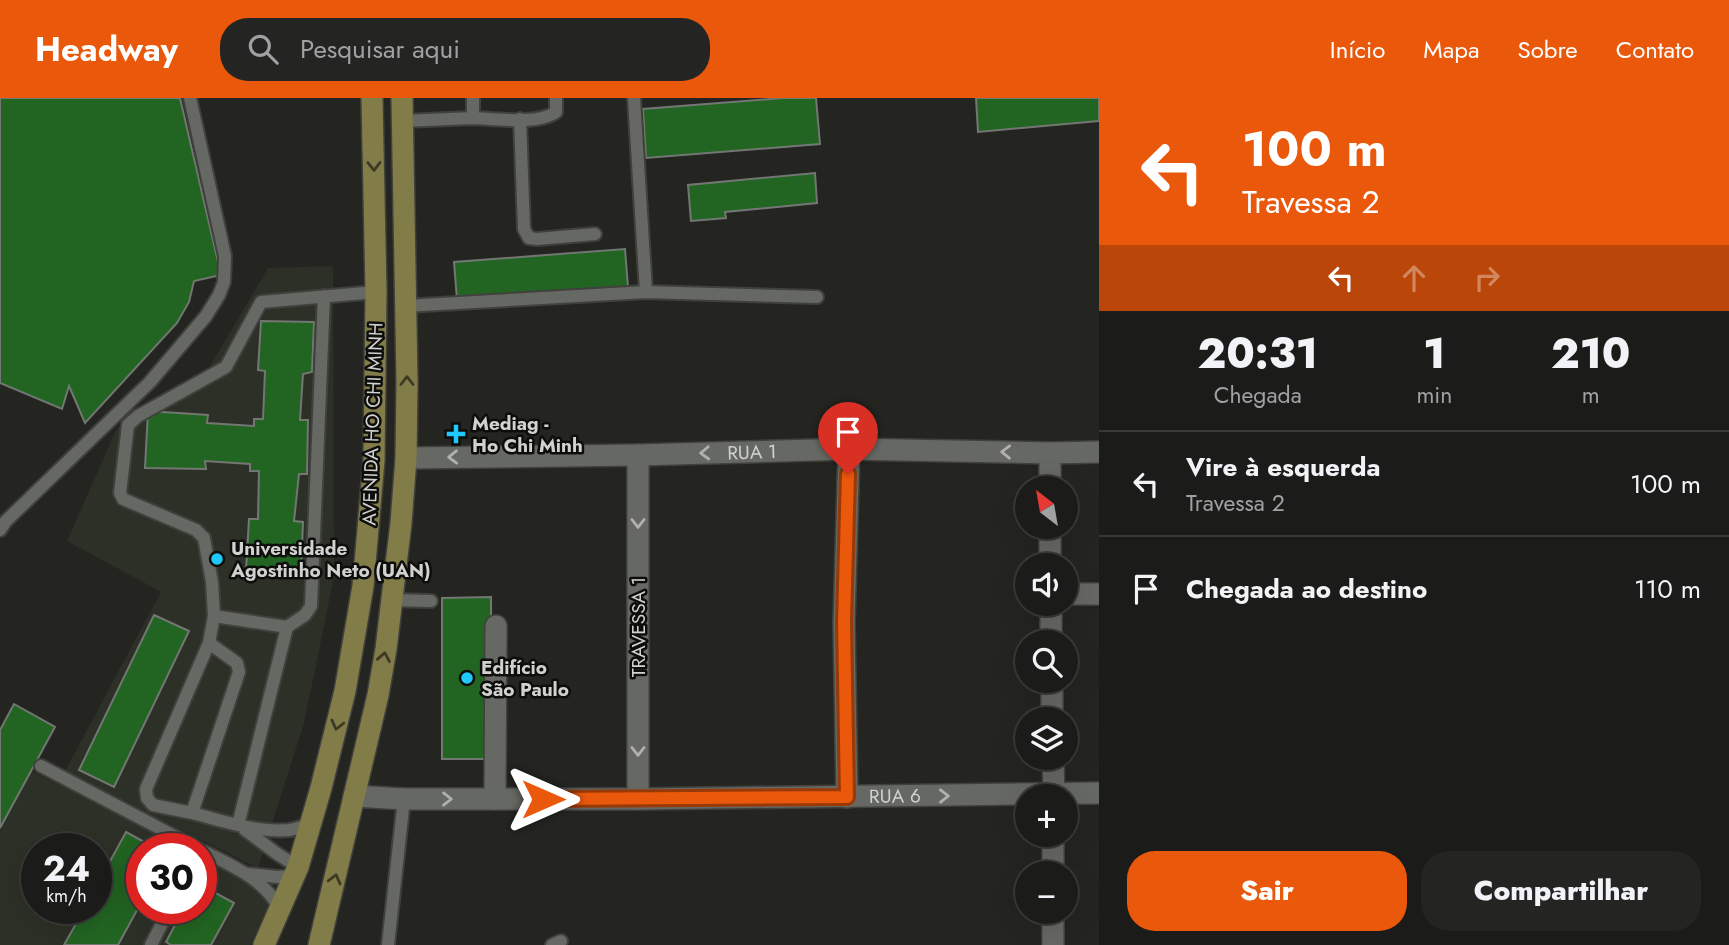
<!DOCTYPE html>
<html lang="pt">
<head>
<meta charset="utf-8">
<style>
	:root { --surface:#1b1c19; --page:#242522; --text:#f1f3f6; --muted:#a0a1a2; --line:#393a38; --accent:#ea580c }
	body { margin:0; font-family:Jost,sans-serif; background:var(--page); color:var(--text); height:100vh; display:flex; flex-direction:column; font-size:26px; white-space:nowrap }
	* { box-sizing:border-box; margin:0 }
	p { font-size:23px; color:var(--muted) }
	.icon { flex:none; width:38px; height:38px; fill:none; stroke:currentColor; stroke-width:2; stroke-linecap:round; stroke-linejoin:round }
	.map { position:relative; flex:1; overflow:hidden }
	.drawer { display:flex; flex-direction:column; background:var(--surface); width:630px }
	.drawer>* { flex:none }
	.hud { background:#ea580c; color:#fff; overflow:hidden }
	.needle { width:46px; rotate:329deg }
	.buttons { position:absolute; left:1015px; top:378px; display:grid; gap:14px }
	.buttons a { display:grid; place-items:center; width:63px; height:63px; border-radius:50%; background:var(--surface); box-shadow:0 7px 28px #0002,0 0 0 2px var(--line); font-size:35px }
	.speed { position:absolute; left:21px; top:735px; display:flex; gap:14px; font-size:35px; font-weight:700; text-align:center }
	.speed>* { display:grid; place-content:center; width:91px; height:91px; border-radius:50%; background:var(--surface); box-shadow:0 7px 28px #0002,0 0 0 2px var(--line); line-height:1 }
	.speed small { font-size:18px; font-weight:400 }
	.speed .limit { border:10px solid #d22; background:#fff; color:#111 }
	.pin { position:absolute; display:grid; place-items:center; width:60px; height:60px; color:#fff; margin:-72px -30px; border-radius:50% 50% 50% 0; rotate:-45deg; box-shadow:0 0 7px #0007 }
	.pin .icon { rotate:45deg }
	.me { position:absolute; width:77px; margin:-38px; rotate:90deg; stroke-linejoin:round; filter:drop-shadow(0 0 5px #0008) }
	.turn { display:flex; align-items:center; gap:24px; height:147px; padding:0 28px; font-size:32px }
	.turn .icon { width:91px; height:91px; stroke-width:2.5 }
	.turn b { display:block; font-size:49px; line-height:60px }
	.lanes { display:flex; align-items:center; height:66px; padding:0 28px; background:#0003; justify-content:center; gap:35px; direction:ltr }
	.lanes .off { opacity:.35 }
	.eta { display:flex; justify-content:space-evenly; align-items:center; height:119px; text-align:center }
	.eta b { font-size:42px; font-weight:800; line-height:49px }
	.button { display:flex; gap:14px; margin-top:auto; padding:14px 28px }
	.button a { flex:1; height:80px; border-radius:28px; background:var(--accent); color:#fff; font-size:28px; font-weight:800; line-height:80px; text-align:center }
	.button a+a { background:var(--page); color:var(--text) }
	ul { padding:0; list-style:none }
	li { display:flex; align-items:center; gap:21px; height:105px; padding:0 28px; border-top:2px solid var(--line) }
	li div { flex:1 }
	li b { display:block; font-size:26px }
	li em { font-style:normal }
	header { display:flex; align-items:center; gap:42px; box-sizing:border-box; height:98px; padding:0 35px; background:var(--accent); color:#fff }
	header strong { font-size:33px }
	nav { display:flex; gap:38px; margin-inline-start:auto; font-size:24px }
	.search { width:490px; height:63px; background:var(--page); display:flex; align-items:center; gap:18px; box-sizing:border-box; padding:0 24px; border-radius:28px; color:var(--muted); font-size:26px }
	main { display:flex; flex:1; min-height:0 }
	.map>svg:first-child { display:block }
	.built { fill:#2c3026; fill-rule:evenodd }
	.building { fill:#226422; stroke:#737773; stroke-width:2 }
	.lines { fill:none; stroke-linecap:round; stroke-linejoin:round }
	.service-casing { stroke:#40413d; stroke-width:16 }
	.minor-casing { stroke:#40413d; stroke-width:24 }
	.primary-casing { stroke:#40413d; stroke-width:24 }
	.service { stroke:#666863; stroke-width:12 }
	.minor { stroke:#666863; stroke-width:21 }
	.primary { stroke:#827c49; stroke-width:21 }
	.oneway { stroke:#3c3a24 }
	.oneway2 { stroke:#b1b2af }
	.route-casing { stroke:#983908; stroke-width:18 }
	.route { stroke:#ea580c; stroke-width:12 }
	.poi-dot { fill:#1fc9fd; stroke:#0d0e0c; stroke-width:2.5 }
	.labels { text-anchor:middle; stroke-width:5; stroke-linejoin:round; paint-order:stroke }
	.poi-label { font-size:19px; font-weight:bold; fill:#d1d2cf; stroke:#0d0e0c; text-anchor:start }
	.street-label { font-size:19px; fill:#d1d2cf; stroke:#0d0e0c }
</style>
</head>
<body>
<header>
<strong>Headway</strong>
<div class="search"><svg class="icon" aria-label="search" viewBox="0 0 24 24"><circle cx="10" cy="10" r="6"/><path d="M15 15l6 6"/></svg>Pesquisar aqui</div>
<nav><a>Início</a><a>Mapa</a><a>Sobre</a><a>Contato</a></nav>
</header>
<main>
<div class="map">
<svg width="1099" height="847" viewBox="0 0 1099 847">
	<rect width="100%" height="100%" fill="#242521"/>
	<path class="built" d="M333,168L334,479L304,625L258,770L64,675L161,494L67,443L117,330L209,270L268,170Z
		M0,658L191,751H142V810H201V756L277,793L250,847H0ZM37,751H96V810H37Z"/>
	<path class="building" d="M0,0H180L221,177L194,183L189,204L177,225L85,325L69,288L62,311L0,285Z
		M783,0H816L820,46L646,60L643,11Z
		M976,0H1099V23L978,34Z
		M815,75L817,105L725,114L726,120L691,123L688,87Z
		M625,151L628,189L457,202L454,164Z
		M261,223L314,224L312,274L303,276L300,322H308L307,376H299L294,423L303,424L301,474L246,472L249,421H258L259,373H250V366L205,363L206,371L145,370L148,313L208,317L207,325L254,328V321H263L265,273L258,272Z
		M491,499L492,661H442V500Z
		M154,517L189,533L114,689L79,672Z
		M14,606L55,629L0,730V632Z
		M126,734L157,751H142V803L118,847H64L85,810H96V789Z
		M201,787L234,805L211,847H171L166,844L184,810H201Z"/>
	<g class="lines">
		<g class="service-casing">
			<path id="service" d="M473,0V20C496,21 538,27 556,14V0
				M634,0L646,194
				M520,21L524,131L529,140L537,141L595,136
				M402,23L473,20
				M405,208L646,194L817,199
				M0,432L6,423L150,284L206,218L219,197L224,184L225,158L190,0
				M391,502L431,503
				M214,518L287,529L305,517L311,508L324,198
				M41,668L199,751
				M192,715L153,707L147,700L146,691L209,545
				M310,725C304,728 296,731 289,732C257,735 224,723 192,715L239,574L237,565L209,545L214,518L212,484L204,440L196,432L123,401L120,395L128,327L138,318L226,269L261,204L376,194
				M238,727L287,529
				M244,731L276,755L298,769
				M201,754H205C234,769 264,781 280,811
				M248,776L278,779L294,778
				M151,847L170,810
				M388,847L404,701
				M552,847L561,843"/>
		</g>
		<g class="minor-casing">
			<g id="minor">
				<path d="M1050,355V390"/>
				<path id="s1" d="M406,360L638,357L849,351L1050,355L1099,354"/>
				<path d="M1050,429V467"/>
				<path d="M1066,496H1099"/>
				<path d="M1051,506V544"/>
				<path d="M1052,583V621"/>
				<path d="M1053,660L1054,698"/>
				<path id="s2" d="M354,698L404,701H638L1099,695"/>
				<path d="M847,699L844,525L849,351"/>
				<path d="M495,701L496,528"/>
				<path d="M638,701V357"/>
				<path d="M1053,775V737"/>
				<path d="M1053,847V814"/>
			</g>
		</g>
		<g class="primary-casing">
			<path id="primary" d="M264,847L298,769L321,690L345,593L363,488L374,362L376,194L372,0
				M319,847L378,597L386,551L401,425L406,360L407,284L402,0"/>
		</g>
		<use href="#service" class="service"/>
		<use href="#minor" class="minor"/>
		<use href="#primary" class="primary"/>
	</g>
	<defs><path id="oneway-chevron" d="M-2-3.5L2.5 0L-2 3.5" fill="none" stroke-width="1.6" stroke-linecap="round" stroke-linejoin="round" transform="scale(1.75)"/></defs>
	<g class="oneway">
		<use href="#oneway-chevron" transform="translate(374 68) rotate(89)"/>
		<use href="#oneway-chevron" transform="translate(407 283) rotate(-90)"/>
		<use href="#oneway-chevron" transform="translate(384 559) rotate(-80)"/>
		<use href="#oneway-chevron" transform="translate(337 627) rotate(104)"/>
		<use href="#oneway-chevron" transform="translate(335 781) rotate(-76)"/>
	</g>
	<g class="oneway2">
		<use href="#oneway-chevron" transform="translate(1006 354) rotate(-179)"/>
		<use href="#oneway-chevron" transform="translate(705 355) rotate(178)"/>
		<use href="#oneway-chevron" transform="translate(453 359) rotate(179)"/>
		<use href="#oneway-chevron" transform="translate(638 425) rotate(90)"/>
		<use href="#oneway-chevron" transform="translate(638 653) rotate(90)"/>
		<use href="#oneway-chevron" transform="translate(944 698) rotate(-1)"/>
		<use href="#oneway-chevron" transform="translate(447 701)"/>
	</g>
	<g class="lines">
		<g class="route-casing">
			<path id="route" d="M543,701L847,699L844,524L848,376"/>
		</g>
		<use href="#route" class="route"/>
	</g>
	<g class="poi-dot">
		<path d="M452.5 325.5h7v7h7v7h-7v7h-7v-7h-7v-7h7z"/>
		<circle cx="217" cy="461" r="7"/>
		<circle cx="467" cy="580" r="7"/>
	</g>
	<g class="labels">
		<g class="poi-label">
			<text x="472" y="332">Mediag -<tspan x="472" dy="22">Ho Chi Minh</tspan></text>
			<text x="231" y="457">Universidade<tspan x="231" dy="22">Agostinho Neto (UAN)</tspan></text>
			<text x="481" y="576">Edifício<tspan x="481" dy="22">São Paulo</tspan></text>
		</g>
		<g class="street-label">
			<text transform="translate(372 326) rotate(-88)" y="7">AVENIDA HO CHI MINH</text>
			<text dy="7" stroke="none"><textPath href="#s1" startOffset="346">RUA 1</textPath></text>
			<text transform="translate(638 529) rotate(-90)" y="7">TRAVESSA 1</text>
			<text dy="7" stroke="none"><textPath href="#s2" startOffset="541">RUA 6</textPath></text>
		</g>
	</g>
</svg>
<div class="buttons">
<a><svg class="needle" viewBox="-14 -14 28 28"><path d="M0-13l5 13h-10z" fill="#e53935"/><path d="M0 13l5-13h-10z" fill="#a0a1a2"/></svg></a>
<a><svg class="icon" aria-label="sound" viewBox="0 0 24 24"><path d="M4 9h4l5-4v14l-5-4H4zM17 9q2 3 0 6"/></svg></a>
<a><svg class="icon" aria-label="search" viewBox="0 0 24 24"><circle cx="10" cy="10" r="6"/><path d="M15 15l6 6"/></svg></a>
<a><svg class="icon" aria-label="layers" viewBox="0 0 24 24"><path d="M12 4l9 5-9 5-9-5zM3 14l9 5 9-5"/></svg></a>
<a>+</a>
<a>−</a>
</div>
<div class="speed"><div>24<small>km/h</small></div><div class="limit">30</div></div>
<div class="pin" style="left:848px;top:376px;background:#d93025"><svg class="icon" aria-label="arrive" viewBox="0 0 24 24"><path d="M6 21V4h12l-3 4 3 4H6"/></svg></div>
<svg class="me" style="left:543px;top:701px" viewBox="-20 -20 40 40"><path d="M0-17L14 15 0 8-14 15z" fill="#ea580c" stroke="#fff" stroke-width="4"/></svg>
</div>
<section class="drawer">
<div class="hud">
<div class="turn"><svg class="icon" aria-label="left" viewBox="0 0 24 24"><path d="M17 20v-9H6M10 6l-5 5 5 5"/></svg><div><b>100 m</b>Travessa 2</div></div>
<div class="lanes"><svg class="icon" aria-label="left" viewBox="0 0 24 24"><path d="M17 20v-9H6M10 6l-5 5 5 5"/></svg><svg class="icon off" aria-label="ahead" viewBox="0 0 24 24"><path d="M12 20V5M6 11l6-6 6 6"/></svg><svg class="icon off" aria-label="right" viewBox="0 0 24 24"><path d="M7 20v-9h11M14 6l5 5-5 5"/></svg></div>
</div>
<div class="eta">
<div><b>20:31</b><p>Chegada</p></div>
<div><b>1</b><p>min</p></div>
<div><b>210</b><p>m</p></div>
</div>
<ul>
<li><svg class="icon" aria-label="left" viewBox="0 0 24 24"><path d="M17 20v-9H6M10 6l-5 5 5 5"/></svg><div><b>Vire à esquerda</b><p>Travessa 2</p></div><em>100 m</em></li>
<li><svg class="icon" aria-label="arrive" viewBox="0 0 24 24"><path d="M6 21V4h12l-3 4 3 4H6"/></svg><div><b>Chegada ao destino</b></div><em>110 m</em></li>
</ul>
<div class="button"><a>Sair</a><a>Compartilhar</a></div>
</section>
</main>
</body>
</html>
